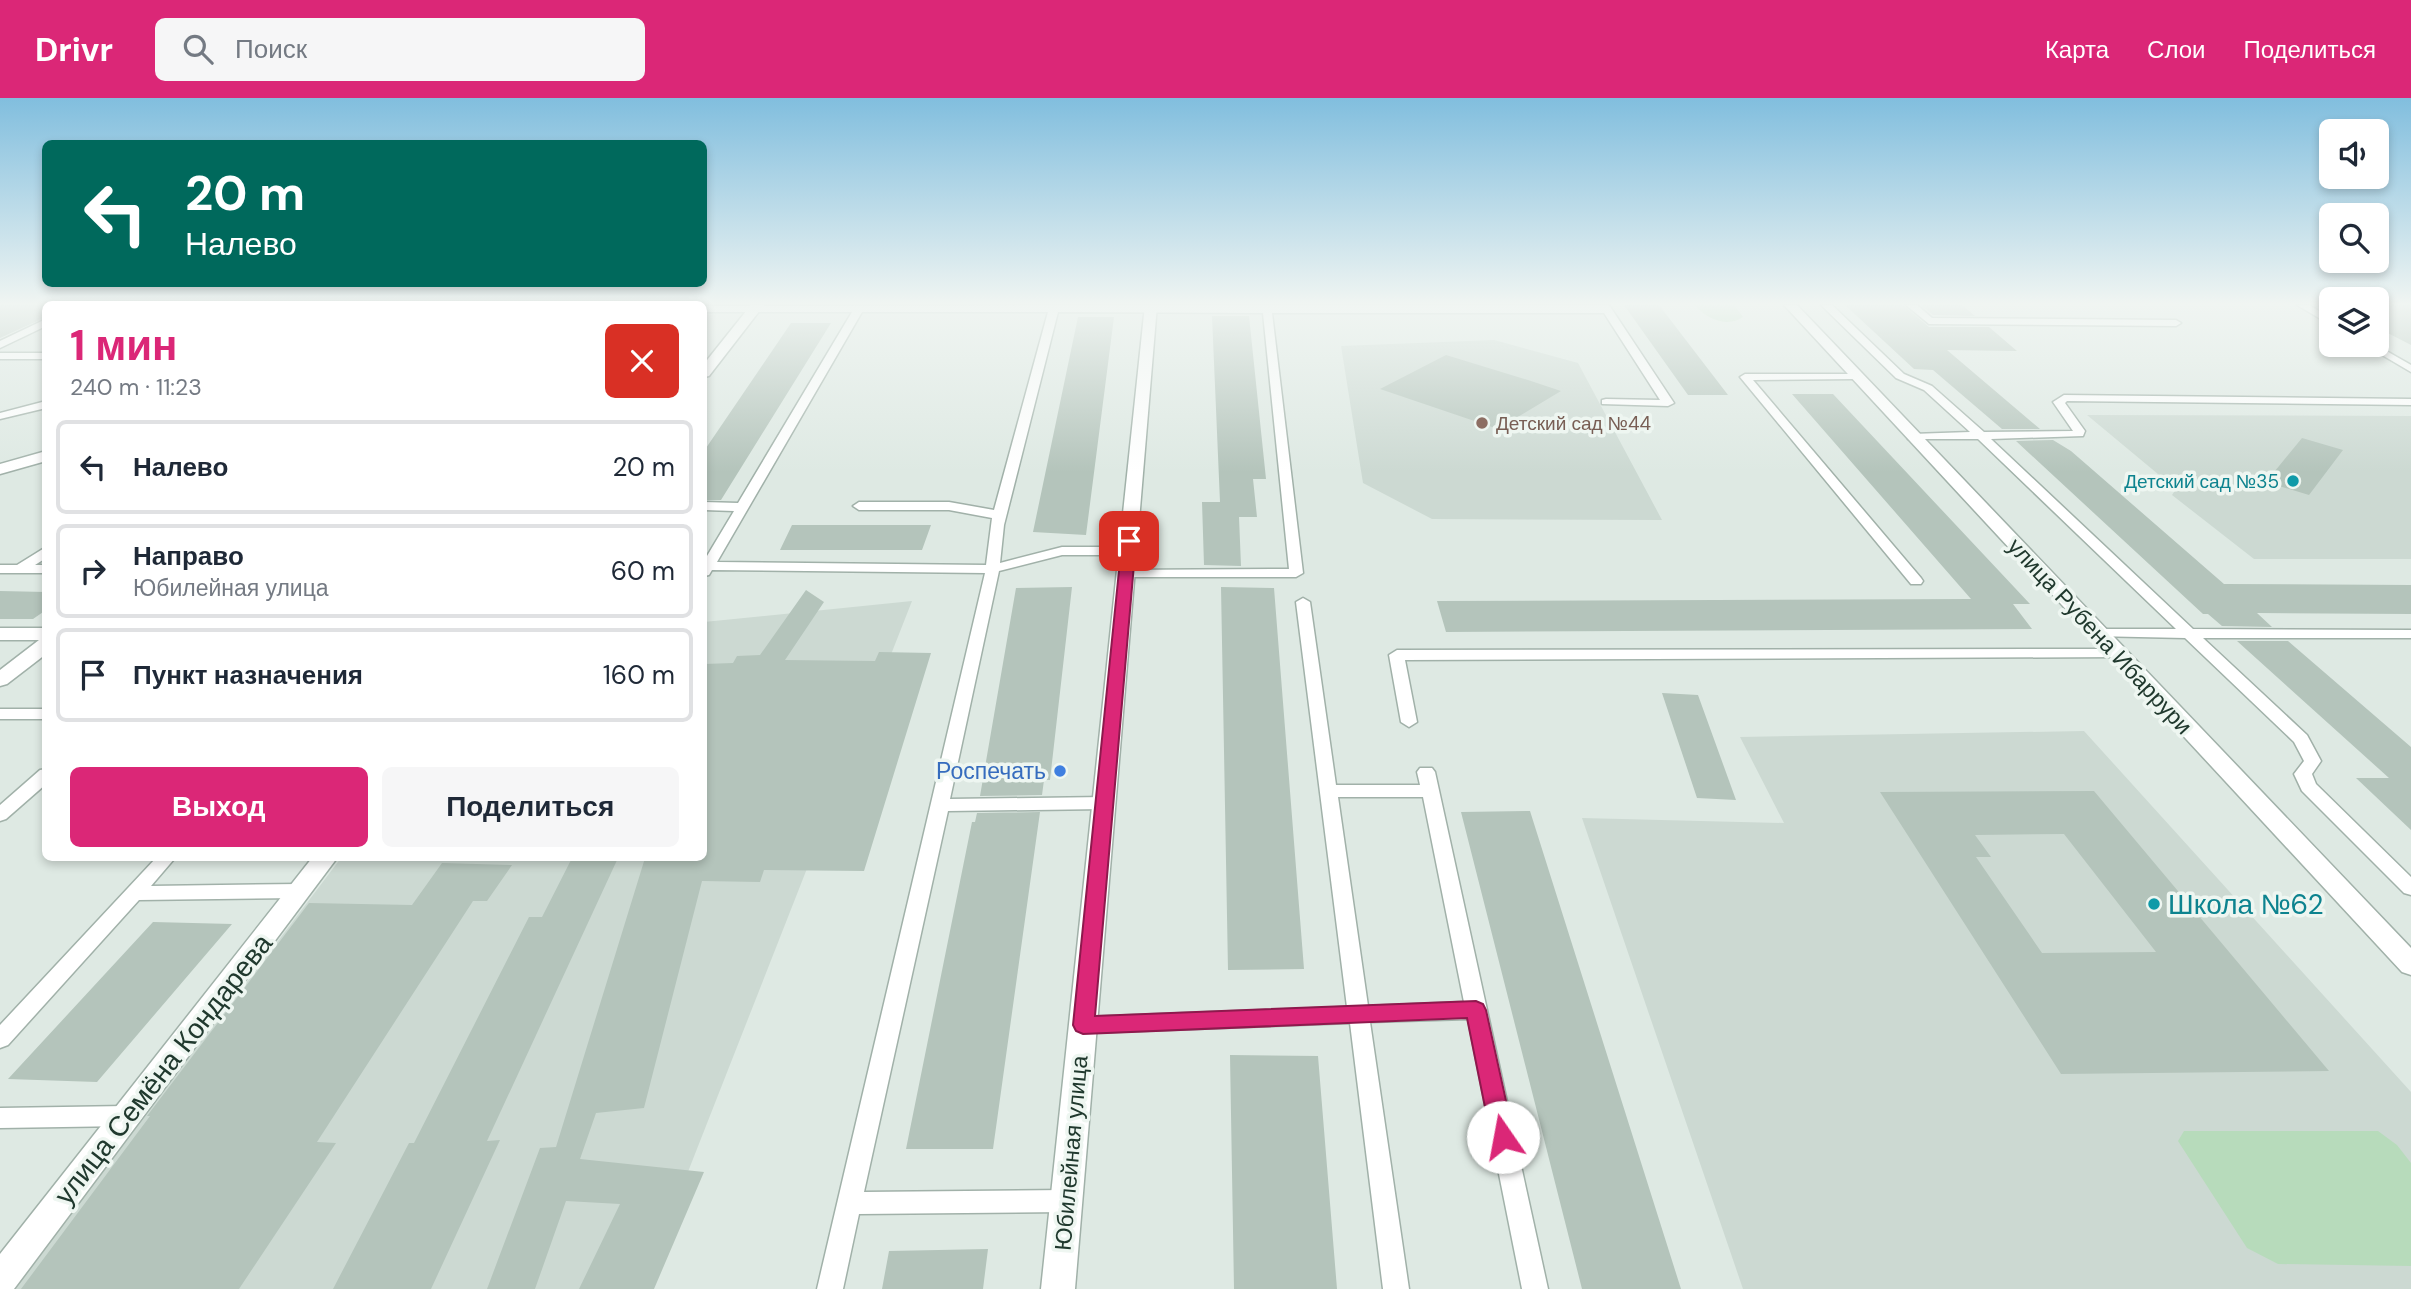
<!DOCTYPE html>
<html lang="ru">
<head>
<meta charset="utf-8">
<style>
	:root { --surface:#fff; --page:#f6f6f7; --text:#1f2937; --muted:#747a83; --line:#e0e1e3; --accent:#db2777 }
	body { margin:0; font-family:"DM Sans",sans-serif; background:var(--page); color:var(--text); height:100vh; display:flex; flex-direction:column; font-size:26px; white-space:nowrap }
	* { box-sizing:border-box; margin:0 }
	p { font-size:23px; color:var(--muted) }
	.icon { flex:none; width:38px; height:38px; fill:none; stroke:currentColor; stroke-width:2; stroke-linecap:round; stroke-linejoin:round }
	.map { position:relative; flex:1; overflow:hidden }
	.details { position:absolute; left:42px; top:203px; width:665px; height:560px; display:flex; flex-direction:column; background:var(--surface); border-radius:10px; box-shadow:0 4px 10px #0003 }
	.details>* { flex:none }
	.top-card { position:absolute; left:42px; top:42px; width:665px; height:147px; border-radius:10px; box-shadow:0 4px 10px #0003; background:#00695c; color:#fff; overflow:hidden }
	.controls { position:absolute; left:2319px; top:21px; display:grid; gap:14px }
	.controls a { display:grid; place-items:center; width:70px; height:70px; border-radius:10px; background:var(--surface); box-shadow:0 4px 10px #0003; font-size:35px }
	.pin { position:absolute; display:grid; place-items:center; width:60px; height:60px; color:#fff; margin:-30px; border-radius:14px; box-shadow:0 4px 10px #0006 }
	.me { position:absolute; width:77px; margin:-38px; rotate:348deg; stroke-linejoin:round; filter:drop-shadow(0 0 5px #0008) }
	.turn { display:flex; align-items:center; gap:24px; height:147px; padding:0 28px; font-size:32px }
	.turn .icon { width:91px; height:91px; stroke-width:2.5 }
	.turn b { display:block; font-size:49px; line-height:60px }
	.round { display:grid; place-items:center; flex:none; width:74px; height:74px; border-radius:10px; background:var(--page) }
	.overview { display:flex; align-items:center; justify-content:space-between; height:119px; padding:0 28px }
	h1 { font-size:42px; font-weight:700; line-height:52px; color:var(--accent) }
	.action { display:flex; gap:14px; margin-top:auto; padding:14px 28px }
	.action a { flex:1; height:80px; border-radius:10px; background:var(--accent); color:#fff; font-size:28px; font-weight:700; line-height:80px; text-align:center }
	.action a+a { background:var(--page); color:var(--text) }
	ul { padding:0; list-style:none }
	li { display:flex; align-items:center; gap:21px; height:94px; margin:0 14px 10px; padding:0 14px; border:4px solid var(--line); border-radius:10px }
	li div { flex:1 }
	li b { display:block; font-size:26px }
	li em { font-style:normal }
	header { display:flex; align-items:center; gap:42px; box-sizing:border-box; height:98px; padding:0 35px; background:var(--accent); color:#fff }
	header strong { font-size:33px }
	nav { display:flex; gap:38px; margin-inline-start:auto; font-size:24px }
	.search { width:490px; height:63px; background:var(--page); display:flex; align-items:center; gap:18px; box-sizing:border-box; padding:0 24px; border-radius:10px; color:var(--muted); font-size:26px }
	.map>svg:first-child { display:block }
	.built { fill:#ccd9d2 }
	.green { fill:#b7dbbb }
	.building { fill:#b4c4bb; fill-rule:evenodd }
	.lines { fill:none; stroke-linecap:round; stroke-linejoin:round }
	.lane-casing { stroke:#a1b1a9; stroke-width:3 }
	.street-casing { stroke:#a1b1a9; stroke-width:3 }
	.lane { fill:#fff; fill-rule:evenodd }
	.street { fill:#fff; fill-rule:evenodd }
	.route { fill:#db2777; stroke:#8e194d; stroke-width:2 }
	.education-dot { fill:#8d6e63; stroke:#eef6f1; stroke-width:2.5 }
	.culture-dot { fill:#0f9aa8; stroke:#eef6f1; stroke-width:2.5 }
	.shop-dot { fill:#3f7fe0; stroke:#eef6f1; stroke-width:2.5 }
	.labels { text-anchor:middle; stroke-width:7; stroke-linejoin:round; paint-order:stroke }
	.far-education-label { font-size:19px; fill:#785e54; stroke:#eef6f1; text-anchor:start }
	.far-culture-label { font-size:19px; fill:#0d838f; stroke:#eef6f1; text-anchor:end }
	.street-label { font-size:23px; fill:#20392e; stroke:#eef6f1 }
	.shop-label { font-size:23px; fill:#366cbe; stroke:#eef6f1; text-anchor:end }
	.near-culture-label { font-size:28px; fill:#0d838f; stroke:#eef6f1; text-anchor:start }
	.near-street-label { font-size:28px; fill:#20392e; stroke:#eef6f1 }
</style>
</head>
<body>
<header>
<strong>Drivr</strong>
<div class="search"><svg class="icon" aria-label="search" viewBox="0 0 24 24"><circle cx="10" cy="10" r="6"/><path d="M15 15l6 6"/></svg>Поиск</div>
<nav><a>Карта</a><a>Слои</a><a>Поделиться</a></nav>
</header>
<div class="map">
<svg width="2411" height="1191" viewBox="0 0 2411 1191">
	<rect width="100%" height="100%" fill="#dee9e3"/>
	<path class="built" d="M1494,242L1578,265L1662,422L1432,421L1363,385L1341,248Z
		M2087,317L2411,318V461H2254L2172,397L2176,391Z
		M912,503L642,1191H14L341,760H704V524Z
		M2084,633L2411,994V1191H1743L1582,720L1784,725L1740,639Z"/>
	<path class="green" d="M1695,207H1734L1743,219C1727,230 1706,221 1695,207Z
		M2184,1033H2378L2397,1047L2411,1065V1168L2278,1166L2247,1150L2178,1043Z"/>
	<path class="building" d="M0,207H46V219L0,240Z
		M1624,207H1659L1728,297H1688Z
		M1845,207H1903L1929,229H1989L2017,253L1947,252L2040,331H2002L1933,272L1914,271Z
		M1921,207H1962L1975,218L1933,217Z
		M2376,207H2411V247L2376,229Z
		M1212,218H1249L1266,381H1253L1257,419H1239L1241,468L1204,467L1202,404H1220Z
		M1078,219H1114L1086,437L1033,434Z
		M791,225H831L721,402H704V353Z
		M1446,257L1531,283L1561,293L1498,331L1380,291Z
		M1792,296H1833L2030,506H2013L2032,531L1446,534L1437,503L1971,501Z
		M2302,340L2343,352L2309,397L2266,384Z
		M2053,342L2071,353L2224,486L2411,487V516L2257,515L2272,529L2222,528L2208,516H2203L2016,343Z
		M792,427H931L922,452H780Z
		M1072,489L1050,682H1044L1042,697L980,698L1016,490Z
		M1221,489L1274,490L1304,871L1228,872Z
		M806,492L824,504L785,562L875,563L879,554L931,555L864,773L764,772L760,784L702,783L644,1010L596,1015L580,1061L704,1074L654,1191H579L620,1106L566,1103L535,1191H487L540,1050L556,1049L645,760H704V566L733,565L737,558L760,557Z
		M0,493L46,494V512L33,521H0Z
		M2237,543H2288L2411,649V732L2356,680H2389Z
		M1662,595L1698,597L1736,702L1697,700Z
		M2094,693L2329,973L2061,976L1880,694ZM2064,736L2156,854L2042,855L1976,759H1991L1975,737Z
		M1530,713L1681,1191H1582L1461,714Z
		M1040,714L993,1051H906L972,724H975L977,715Z
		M572,760H618L487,1043L500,1042L431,1191H333L409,1045H414L529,819H542Z
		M442,765L512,767L487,803H473L317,1044L336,1045L239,1191H21L150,1018H147L309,805L412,807Z
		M153,824L232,826L97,984L8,981Z
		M1230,957L1318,958L1337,1191H1234Z
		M988,1151L983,1191H882L889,1153Z"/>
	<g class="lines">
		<g class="lane-casing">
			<path id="lane" d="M1267,207H1609L1674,305L1668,308L1602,306V302L1606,301L1660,302L1604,215H1272L1303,475L1296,479H1126L1119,475L1121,472L1289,471L1263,215L1058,214L1004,427L1000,465L1062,449H1128L1135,453L1128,457H1062L999,473L950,701L1104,699L1110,701L1113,705L1110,709L1104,711L948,713L864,1094L1066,1092L1074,1095L1078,1103L1074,1111L1066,1114L859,1116L843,1191H817L985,475L712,472L709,477L704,478V463L734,413L704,412V404L738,405L852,214H704V208ZM862,214H1048L994,412L949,404H859L853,408L859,412H949L992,420L986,467L717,464Z
				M1821,207H1832L1904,276L1932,288L1984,334L2073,333L2053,304L2064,297L2411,301V307L2067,303L2065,305L2085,333L2083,338L1991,341L2193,531L2411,532V540H2203L2307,637L2321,663L2312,676L2316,686L2411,779V797L2404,795L2302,693L2294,676L2304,663L2294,644L2185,540L2092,538L2090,535L2097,531H2176L1978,341H1908V337L1912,336L1970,334L1924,292L1896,280Z
				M1906,207H1917L1932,220L2176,222L2181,225L2176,228L1929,226Z
				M2297,207H2309L2331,220V227Z
				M46,221V228L0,250V243Z
				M2365,247H2376L2411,267V274Z
				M0,255H46V261H0Z
				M1858,276L1859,278L1854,281L1753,282L1921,480L1923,483L1921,486H1911L1740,279L1745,276Z
				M46,303V310L0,321V315Z
				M46,449V460L35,467H46V475H0V467H17Z
				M1303,500L1310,504L1336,687H1420L1417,674L1420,670H1432L1435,674L1548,1191H1522L1468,921L1370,924L1409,1191H1383L1350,925L1083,935L1076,933L1072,927L1076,921L1083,919L1347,909L1296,504ZM1338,699H1423L1464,904L1368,908Z
				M2117,551L2122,553L2125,556L2122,559L1405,562L1417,624L1409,629L1401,624L1389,557L1397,552Z
				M0,611H46V621H0Z
				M46,671V686L6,721L0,723V707L40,672Z
				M156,760H175L151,788L300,786L307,788L309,793L307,798L300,800L139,802L8,947L0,950V927Z
				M126,1008L134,1011L137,1018L134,1025L126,1028L0,1030V1010Z"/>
		</g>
		<g class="street-casing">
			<path id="street" d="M751,207H764L709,278L704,279V266Z
				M1145,207H1157L1075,1191H1041Z
				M1784,207H1797L2411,850V877L2402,874Z
				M46,353V363L0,376V366Z
				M0,530H46V556L7,586L0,588V572L39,542H0Z
				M312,760H337L14,1191H0V1156Z"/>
		</g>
		<use href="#lane" class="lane"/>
		<use href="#street" class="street"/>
	</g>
	<linearGradient id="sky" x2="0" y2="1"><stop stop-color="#81bede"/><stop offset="0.55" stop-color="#f0f5f2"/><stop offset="1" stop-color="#f0f5f2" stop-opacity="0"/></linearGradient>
	<rect width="2411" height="374" fill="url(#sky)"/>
	<path class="route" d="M1129,439L1136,443L1095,918L1476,903L1483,906L1486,912L1514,1039L1511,1046L1503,1049L1495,1046L1491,1039L1467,920L1083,936L1076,933L1073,927L1122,443Z"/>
	<circle class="education-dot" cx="1482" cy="325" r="7"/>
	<g class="culture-dot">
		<circle cx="2293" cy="383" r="7"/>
		<circle cx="2154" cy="806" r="7"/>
	</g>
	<circle class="shop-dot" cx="1060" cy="673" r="7"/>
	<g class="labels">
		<g class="far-education-label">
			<text x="1496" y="332">Детский сад №44</text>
		</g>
		<g class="far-culture-label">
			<text x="2279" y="390">Детский сад №35</text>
		</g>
		<g class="street-label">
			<text transform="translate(2100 538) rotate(47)" y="8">улица Рубена Ибаррури</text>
			<text transform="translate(1071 1055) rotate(-85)" y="8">Юбилейная улица</text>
		</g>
		<g class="shop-label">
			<text x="1046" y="681">Роспечать</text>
		</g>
		<g class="near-culture-label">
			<text x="2168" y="816">Школа №62</text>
		</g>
		<g class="near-street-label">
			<text transform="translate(163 971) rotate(-52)" y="10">улица Семёна Кондарева</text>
		</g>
	</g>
</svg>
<div class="controls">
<a><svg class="icon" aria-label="sound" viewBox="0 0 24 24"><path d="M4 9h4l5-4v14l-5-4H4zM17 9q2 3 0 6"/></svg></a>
<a><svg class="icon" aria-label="search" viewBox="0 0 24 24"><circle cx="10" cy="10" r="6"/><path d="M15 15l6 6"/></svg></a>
<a><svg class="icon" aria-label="layers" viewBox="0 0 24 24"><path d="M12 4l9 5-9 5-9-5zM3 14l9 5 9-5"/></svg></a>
</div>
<div class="pin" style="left:1129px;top:443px;background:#d93025"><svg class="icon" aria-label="arrive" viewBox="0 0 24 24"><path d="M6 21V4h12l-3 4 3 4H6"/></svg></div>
<svg class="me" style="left:1503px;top:1039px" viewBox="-20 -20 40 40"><circle r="19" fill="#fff"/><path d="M0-13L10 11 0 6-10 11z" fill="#db2777"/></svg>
<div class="top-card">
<div class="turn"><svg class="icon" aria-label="left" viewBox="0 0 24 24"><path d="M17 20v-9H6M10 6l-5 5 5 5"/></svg><div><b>20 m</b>Налево</div></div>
</div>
<section class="details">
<div class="overview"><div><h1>1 мин</h1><p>240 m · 11:23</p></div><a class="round" style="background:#d93025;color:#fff"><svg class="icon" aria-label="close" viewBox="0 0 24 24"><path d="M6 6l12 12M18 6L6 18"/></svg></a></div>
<ul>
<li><svg class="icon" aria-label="left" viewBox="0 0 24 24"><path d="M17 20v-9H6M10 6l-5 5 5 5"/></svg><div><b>Налево</b></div><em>20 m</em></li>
<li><svg class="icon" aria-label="right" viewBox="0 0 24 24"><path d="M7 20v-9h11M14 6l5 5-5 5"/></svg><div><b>Направо</b><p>Юбилейная улица</p></div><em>60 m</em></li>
<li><svg class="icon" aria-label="arrive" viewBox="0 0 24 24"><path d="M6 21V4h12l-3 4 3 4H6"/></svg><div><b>Пункт назначения</b></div><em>160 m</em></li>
</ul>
<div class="action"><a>Выход</a><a>Поделиться</a></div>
</section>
</div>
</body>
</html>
